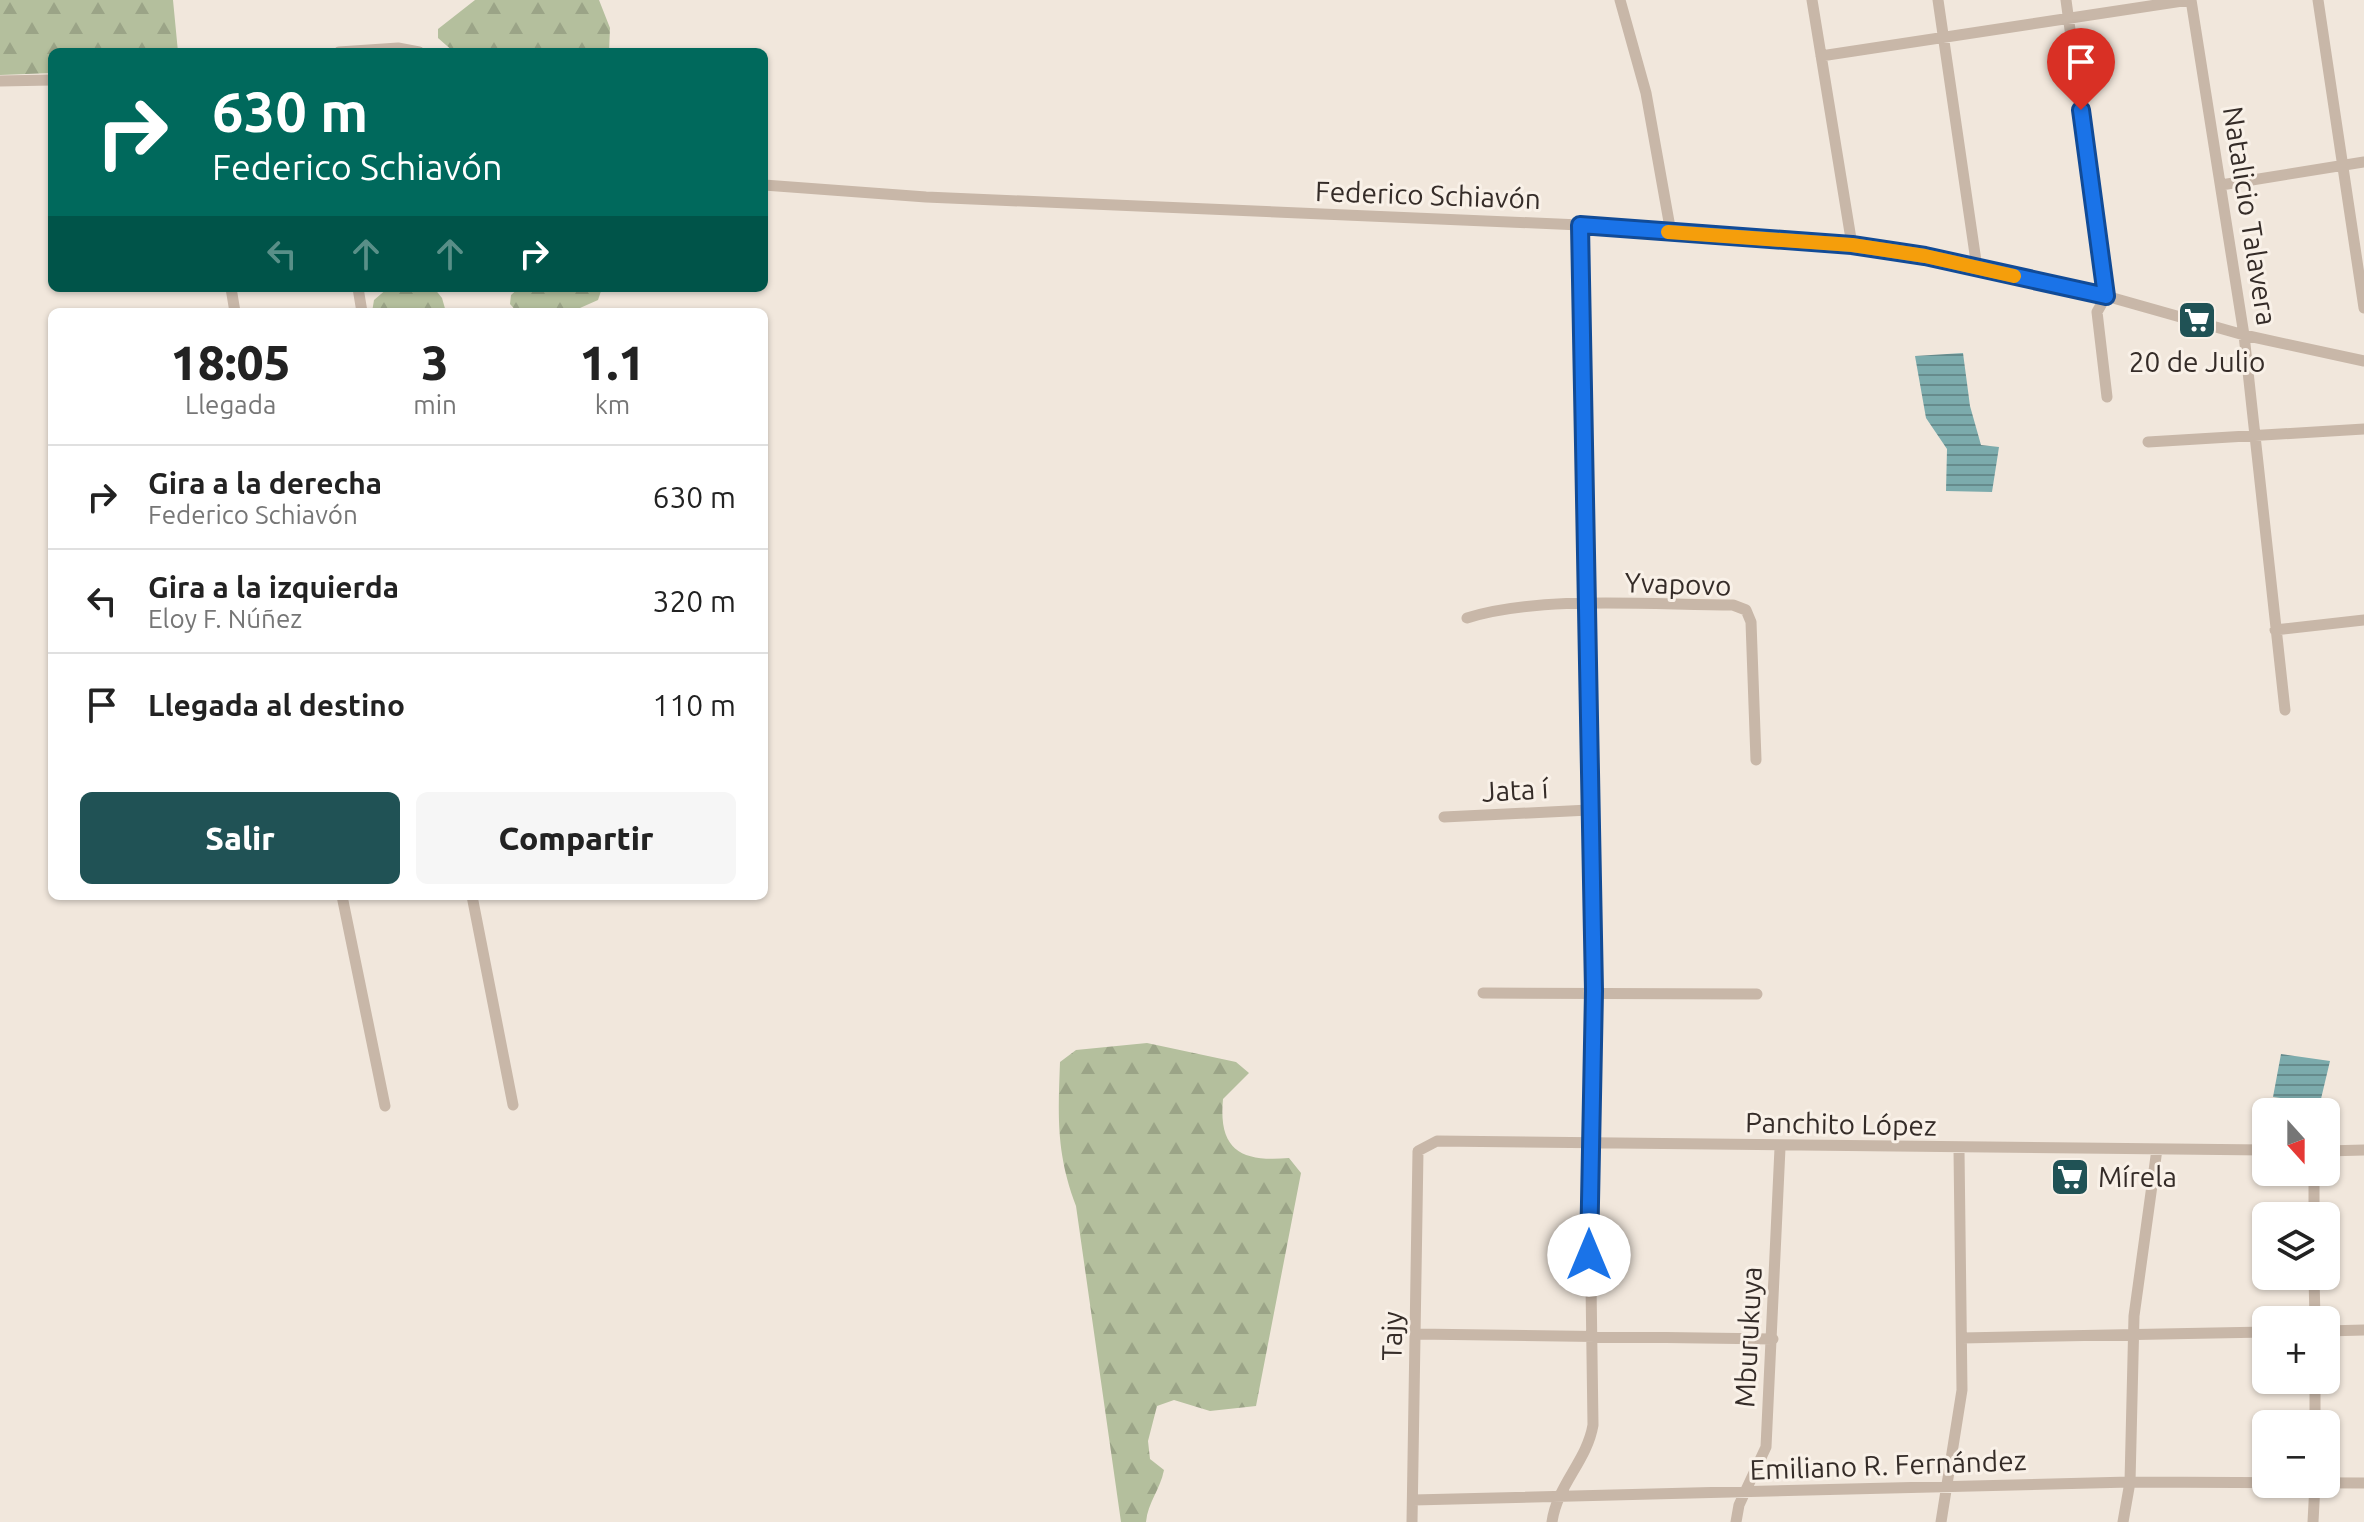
<!DOCTYPE html>
<html lang="es">
<head>
<meta charset="utf-8">
<style>
	:root { --surface:#fff; --page:#f6f6f6; --text:#222; --muted:#767676; --line:#e0e0e0; --accent:#205255 }
	body { margin:0; font-family:Ubuntu,sans-serif; background:var(--page); color:var(--text); height:100vh; display:flex; flex-direction:column; font-size:30px; white-space:nowrap }
	* { box-sizing:border-box; margin:0 }
	p { font-size:26px; color:var(--muted) }
	.icon { flex:none; width:44px; height:44px; fill:none; stroke:currentColor; stroke-width:2; stroke-linecap:round; stroke-linejoin:round }
	.map { position:relative; flex:1; overflow:hidden }
	.side { position:absolute; left:48px; top:308px; width:720px; height:592px; display:flex; flex-direction:column; background:var(--surface); border-radius:12px; box-shadow:0 2px 6px #0004 }
	.side>* { flex:none }
	.hud { position:absolute; left:48px; top:48px; width:720px; height:244px; border-radius:12px; box-shadow:0 2px 6px #0004; background:#00695c; color:#fff; overflow:hidden }
	.needle { width:52px; rotate:159deg }
	.tools { position:absolute; left:2252px; top:1098px; display:grid; gap:16px }
	.tools a { display:grid; place-items:center; width:88px; height:88px; border-radius:12px; background:var(--surface); box-shadow:0 2px 6px #0004; font-size:40px }
	.pin { position:absolute; display:grid; place-items:center; width:68px; height:68px; color:#fff; margin:-82px -34px; border-radius:50% 50% 50% 0; rotate:-45deg; box-shadow:0 0 8px #0007 }
	.pin .icon { rotate:45deg }
	.me { position:absolute; width:88px; margin:-44px; rotate:0deg; stroke-linejoin:round; filter:drop-shadow(0 0 6px #0008) }
	.turn { display:flex; align-items:center; gap:28px; height:168px; padding:0 32px; font-size:36px }
	.turn .icon { width:104px; height:104px; stroke-width:2.5 }
	.turn b { display:block; font-size:56px; line-height:68px }
	.lanes { display:flex; align-items:center; height:76px; padding:0 32px; background:#0003; justify-content:center; gap:40px; direction:ltr }
	.lanes .off { opacity:.35 }
	.eta { display:flex; justify-content:space-evenly; align-items:center; height:136px; text-align:center }
	.eta b { font-size:48px; font-weight:800; line-height:56px }
	.cta { display:flex; gap:16px; margin-top:auto; padding:16px 32px }
	.cta a { flex:1; height:92px; border-radius:12px; background:var(--accent); color:#fff; font-size:32px; font-weight:800; line-height:92px; text-align:center }
	.cta a+a { background:var(--page); color:var(--text) }
	ul { padding:0; list-style:none }
	li { display:flex; align-items:center; gap:24px; height:104px; padding:0 32px; border-top:2px solid var(--line) }
	li div { flex:1 }
	li b { display:block; font-size:30px }
	li em { font-style:normal }
	.map>svg:first-child { display:block }
	.forest { fill:url(#forest-firs) }
	.water { fill:url(#water-rules) }
	.lines { fill:none; stroke-linecap:round; stroke-linejoin:round }
	.minor { stroke:#c8b7a8; stroke-width:11 }
	.route-casing { stroke:#114b97; stroke-width:20 }
	.route { stroke:#1a73e8; stroke-width:14 }
	.slow { stroke:#f59e0b; stroke-width:14 }
	.labels { text-anchor:middle; stroke-width:6; stroke-linejoin:round; paint-order:stroke }
	.street-label { font-size:28px; fill:#352c28; stroke:#f9f1e8 }
	.poi-label { font-size:28px; fill:#352c28; stroke:#f9f1e8 }
</style>
</head>
<body>
<div class="map">
<svg width="2364" height="1522" viewBox="0 0 2364 1522">
	<defs>
		<pattern id="forest-firs" width="22" height="20" patternUnits="userSpaceOnUse" patternTransform="scale(2)"><rect width="22" height="20" fill="#b4bf9d"/><path d="M5 1l3.5 6h-7zM16 11l3.5 6h-7z" fill="#9ba487"/></pattern>
		<pattern id="water-rules" width="6" height="5" patternUnits="userSpaceOnUse" patternTransform="scale(2)"><rect width="6" height="5" fill="#7cabac"/><path d="M0 2.5h6" fill="none" stroke="#668b8c"/></pattern>
	</defs>
	<rect width="100%" height="100%" fill="#f1e7dc"/>
	<path class="forest" d="M0,0H173L178,52H52V73L0,75Z
		M475,0H599L610,28L609,52H454L438,38V29Z
		M388,288H434L442,298L446,312H372L374,300Z
		M519,288H602L598,300L571,312H517L510,304L511,295Z
		M1147,1043L1236,1062L1249,1073L1223,1099C1218,1151 1242,1162 1289,1158L1301,1173L1256,1406L1210,1411L1174,1400L1157,1406L1148,1441L1150,1459L1164,1470C1160,1490 1148,1502 1146,1522H1121L1076,1206C1056,1153 1058,1117 1060,1062L1076,1050Z"/>
	<path class="water" d="M1963,353L1970,406L1981,445L1999,447L1992,492L1946,491L1947,449L1926,418L1915,356Z
		M2281,1054L2330,1061L2320,1103L2273,1097Z"/>
	<g class="lines">
		<path class="minor" d="M1620,0L1646,93L1671,233
			M1812,0L1852,245
			M1938,0L1977,268
			M2066,0L2106,296L2097,312L2107,397
			M2191,0L2244,335L2285,710
			M2318,0L2364,308
			M339,52L398,48L419,52
			M1821,56L2189,0
			M0,81L52,80
			M764,185L926,197L1580,225L1852,245L1925,256L2106,296L2244,335L2364,361
			M2221,185L2364,162
			M231,288L235,312
			M358,288L362,312
			M2148,442L2364,429
			M1467,618C1541,595 1653,605 1733,605L1746,610L1751,622L1756,760
			M2275,630L2364,620
			M1444,817L1589,810
			M342,896L385,1106
			M472,896L513,1105
			M1483,993L1757,994
			M2326,1151L2364,1150
			M2314,1172V1216
			M2314,1276L2315,1320
			M2326,1331L2364,1330
			M1416,1334L1773,1339
			M1962,1338L2266,1332
			M2315,1380V1424
			M1413,1500L2130,1482L2364,1483
			M1412,1522L1418,1151L1437,1141L2266,1150
			M1552,1522C1557,1485 1587,1461 1593,1425L1589,1144L1594,991L1580,225
			M1736,1522L1739,1505L1766,1447L1780,1148
			M1941,1522L1962,1390L1959,1150
			M2123,1522L2130,1482L2134,1316L2157,1149
			M2313,1522L2315,1484"/>
	</g>
	<g class="lines">
		<g class="route-casing">
			<path id="route" d="M1589,1255L1594,991L1580,225L1852,245L1925,256L2106,296L2081,110"/>
		</g>
		<use href="#route" class="route"/>
		<path class="slow" d="M1668,232L1852,245L1925,256L2014,276"/>
	</g>
	<defs>
		<g id="supermarket-square" transform="scale(2)"><rect x="-9" y="-9" width="18" height="18" rx="4" fill="#205255" stroke="#f9f1e8"/><path d="M-6-5.5h2.5l.6 2H6L4.5 2H-2.5L-4.4-4H-6ZM-1.5 3.2a1.3 1.3 0 1 0 .1 0ZM3 3.2a1.3 1.3 0 1 0 .1 0Z" fill="#fff"/></g>
	</defs>
	<g fill-rule="evenodd">
		<use href="#supermarket-square" x="2197" y="320"/>
		<use href="#supermarket-square" x="2070" y="1177"/>
	</g>
	<g class="labels">
		<g class="street-label">
			<text transform="translate(1428 195) rotate(2)" y="10">Federico Schiavón</text>
			<text transform="translate(2250 216) rotate(81)" y="10">Natalicio Talavera</text>
			<text transform="translate(1678 584) rotate(2)" y="10">Yvapovo</text>
			<text transform="translate(1515 790) rotate(-3)" y="10">Jata í</text>
			<text transform="translate(1841 1124) rotate(1)" y="10">Panchito López</text>
			<text transform="translate(1392 1336) rotate(-89)" y="10">Tajy</text>
			<text transform="translate(1748 1337) rotate(-87)" y="10">Mburukuya</text>
			<text transform="translate(1888 1465) rotate(-2)" y="10">Emiliano R. Fernández</text>
		</g>
		<g class="poi-label">
			<text x="2197" y="372">20 de Julio</text>
			<text x="2098" y="1187" text-anchor="start">Mírela</text>
		</g>
	</g>
</svg>
<div class="tools">
<a><svg class="needle" viewBox="-14 -14 28 28"><path d="M0-13l5 13h-10z" fill="#e53935"/><path d="M0 13l5-13h-10z" fill="#767676"/></svg></a>
<a><svg class="icon" aria-label="layers" viewBox="0 0 24 24"><path d="M12 4l9 5-9 5-9-5zM3 14l9 5 9-5"/></svg></a>
<a>+</a>
<a>−</a>
</div>
<div class="pin" style="left:2081px;top:110px;background:#d93025"><svg class="icon" aria-label="arrive" viewBox="0 0 24 24"><path d="M6 21V4h12l-3 4 3 4H6"/></svg></div>
<svg class="me" style="left:1589px;top:1255px" viewBox="-20 -20 40 40"><circle r="19" fill="#fff"/><path d="M0-13L10 11 0 6-10 11z" fill="#1a73e8"/></svg>
<div class="hud">
<div class="turn"><svg class="icon" aria-label="right" viewBox="0 0 24 24"><path d="M7 20v-9h11M14 6l5 5-5 5"/></svg><div><b>630 m</b>Federico Schiavón</div></div>
<div class="lanes"><svg class="icon off" aria-label="left" viewBox="0 0 24 24"><path d="M17 20v-9H6M10 6l-5 5 5 5"/></svg><svg class="icon off" aria-label="ahead" viewBox="0 0 24 24"><path d="M12 20V5M6 11l6-6 6 6"/></svg><svg class="icon off" aria-label="ahead" viewBox="0 0 24 24"><path d="M12 20V5M6 11l6-6 6 6"/></svg><svg class="icon" aria-label="right" viewBox="0 0 24 24"><path d="M7 20v-9h11M14 6l5 5-5 5"/></svg></div>
</div>
<section class="side">
<div class="eta">
<div><b>18:05</b><p>Llegada</p></div>
<div><b>3</b><p>min</p></div>
<div><b>1.1</b><p>km</p></div>
</div>
<ul>
<li><svg class="icon" aria-label="right" viewBox="0 0 24 24"><path d="M7 20v-9h11M14 6l5 5-5 5"/></svg><div><b>Gira a la derecha</b><p>Federico Schiavón</p></div><em>630 m</em></li>
<li><svg class="icon" aria-label="left" viewBox="0 0 24 24"><path d="M17 20v-9H6M10 6l-5 5 5 5"/></svg><div><b>Gira a la izquierda</b><p>Eloy F. Núñez</p></div><em>320 m</em></li>
<li><svg class="icon" aria-label="arrive" viewBox="0 0 24 24"><path d="M6 21V4h12l-3 4 3 4H6"/></svg><div><b>Llegada al destino</b></div><em>110 m</em></li>
</ul>
<div class="cta"><a>Salir</a><a>Compartir</a></div>
</section>
</div>
</body>
</html>
